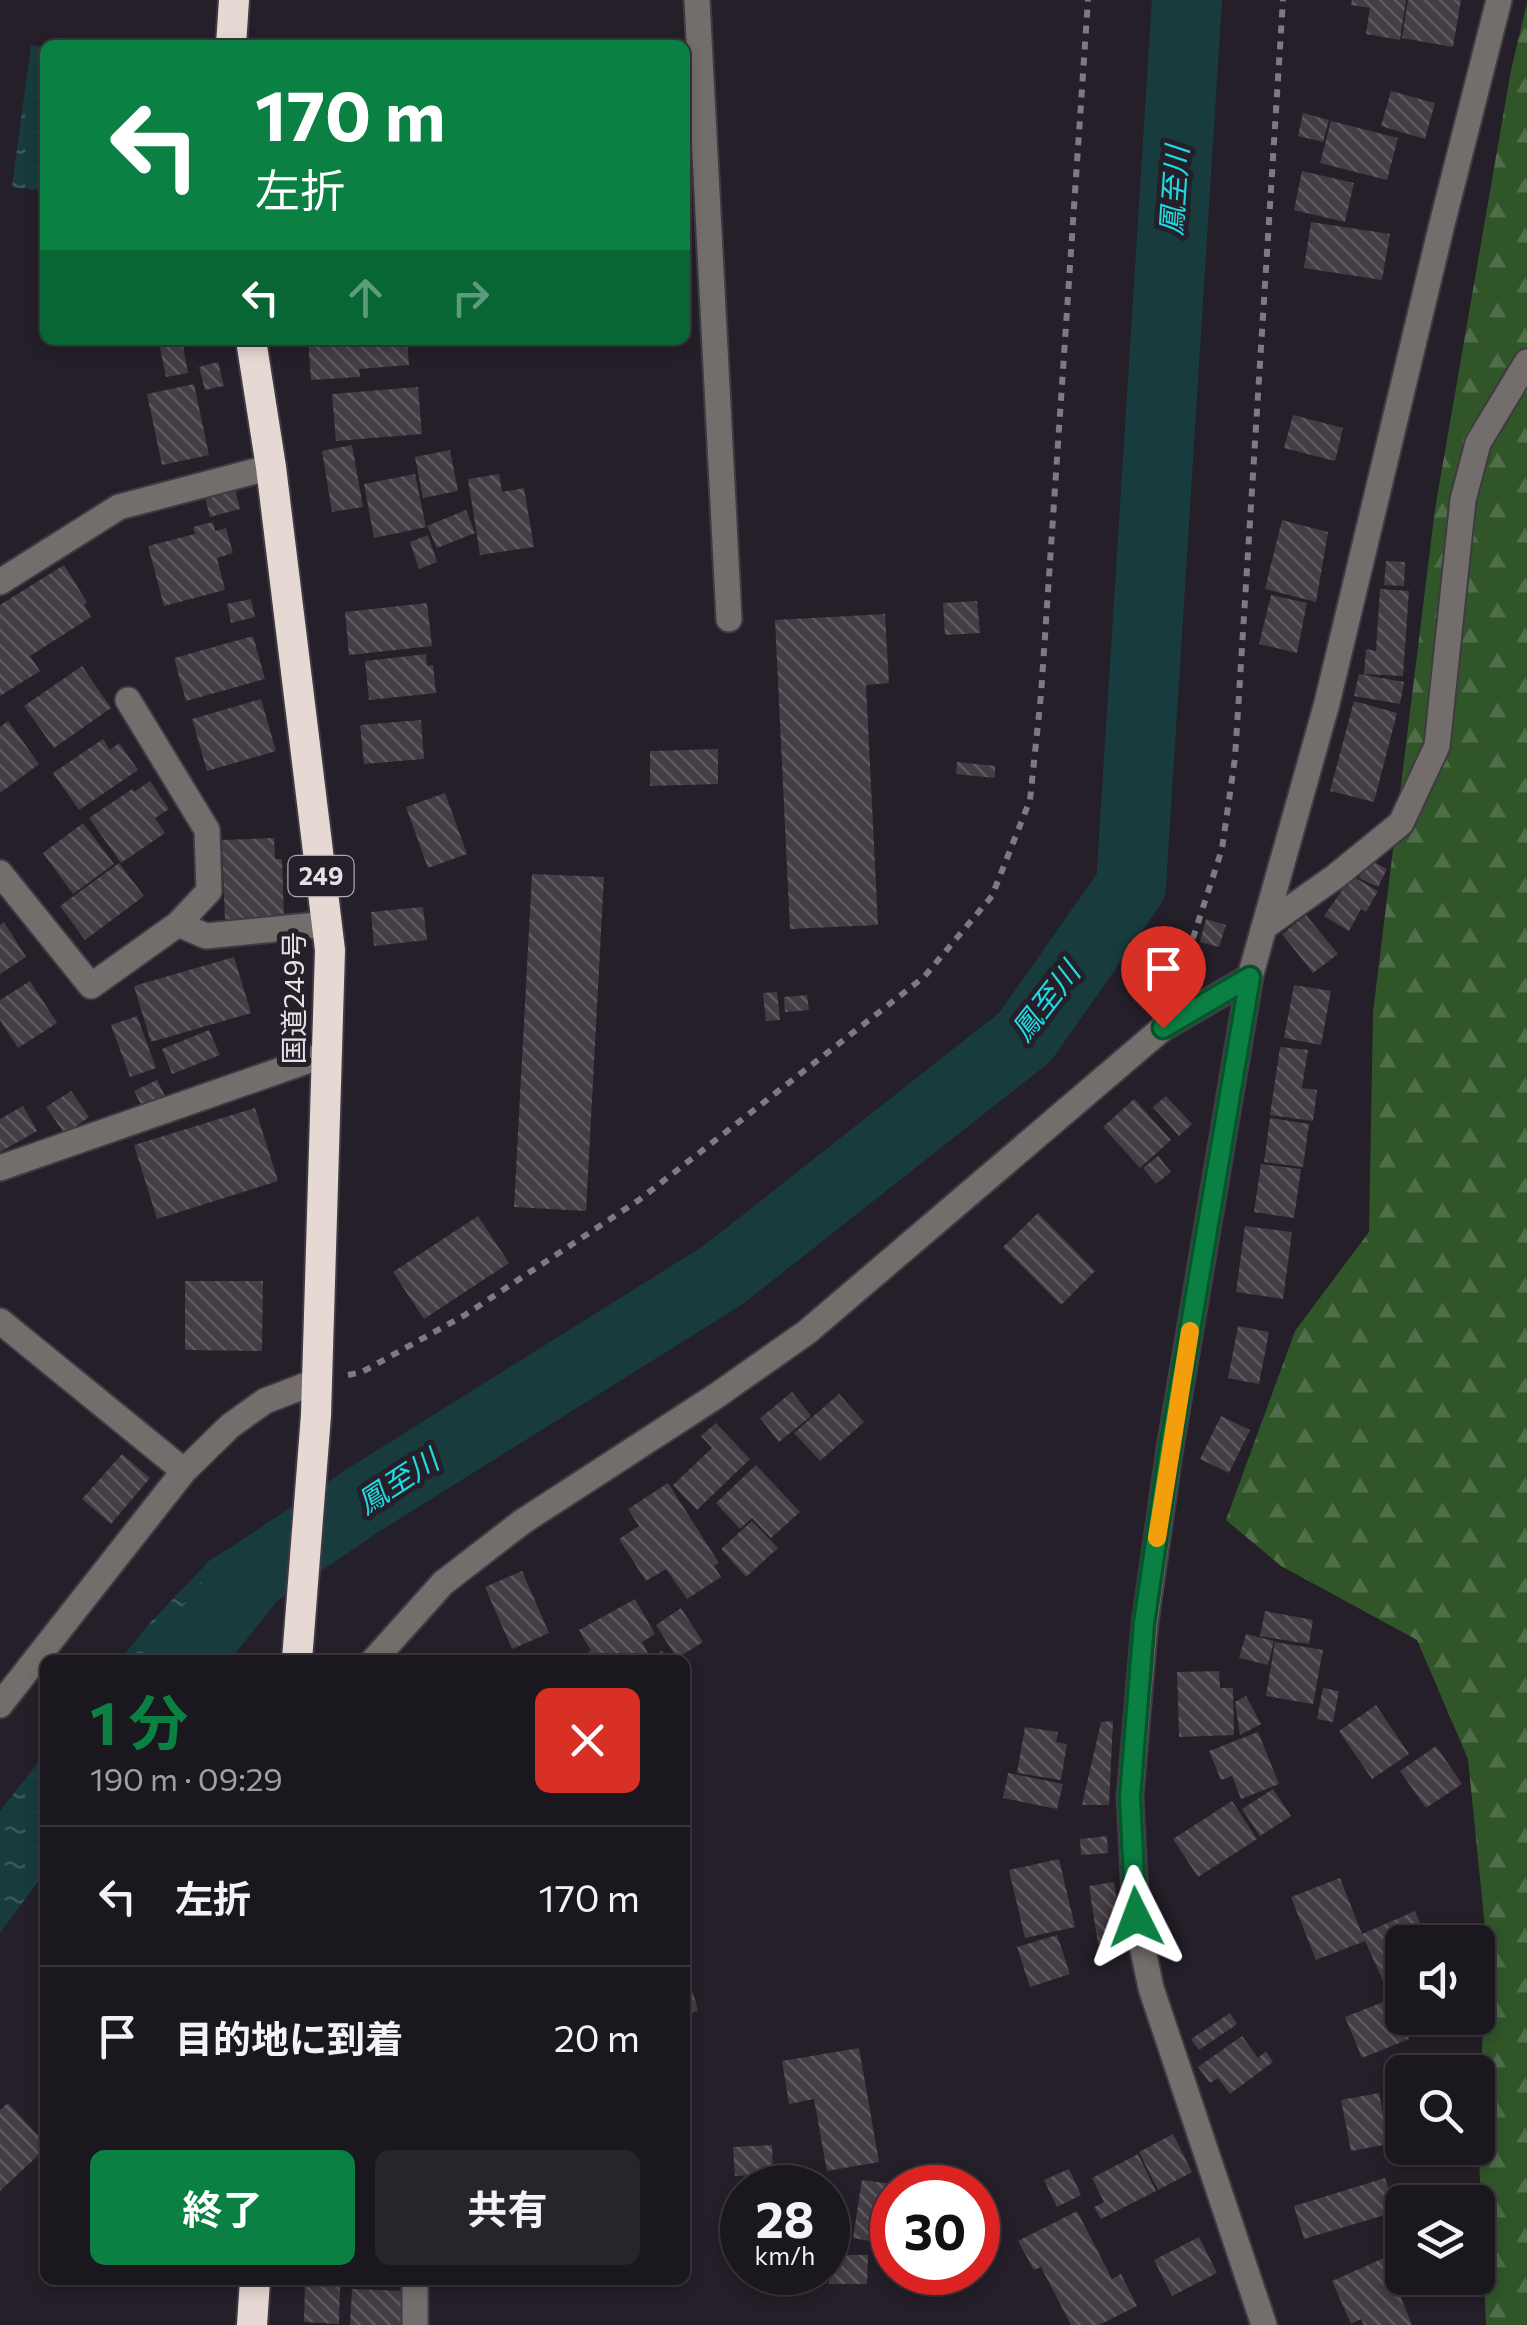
<!DOCTYPE html>
<html lang="ja">
<head>
<meta charset="utf-8">
<style>
	:root { --surface:#1b171e; --page:#28242b; --text:#f1f3f6; --muted:#a09fa4; --line:#39363c; --accent:#0b8043 }
	body { margin:0; font-family:Commissioner,"Noto Sans JP",sans-serif; background:var(--page); color:var(--text); height:100vh; display:flex; flex-direction:column; font-size:38px; white-space:nowrap }
	* { box-sizing:border-box; margin:0 }
	p { font-size:32px; color:var(--muted) }
	.icon { flex:none; width:55px; height:55px; fill:none; stroke:currentColor; stroke-width:2; stroke-linecap:round; stroke-linejoin:round }
	.map { position:relative; flex:1; overflow:hidden }
	.sheet { position:absolute; left:40px; top:1655px; width:650px; height:630px; display:flex; flex-direction:column; background:var(--surface); border-radius:15px; box-shadow:0 5px 15px #0003,0 0 0 2px var(--line) }
	.sheet>* { flex:none }
	.guide { position:absolute; left:40px; top:40px; width:650px; height:305px; border-radius:15px; box-shadow:0 5px 15px #0003,0 0 0 2px var(--line); background:#0b8043; color:#fff; overflow:hidden }
	.tools { position:absolute; left:1385px; top:1925px; display:grid; gap:20px }
	.tools a { display:grid; place-items:center; width:110px; height:110px; border-radius:15px; background:var(--surface); box-shadow:0 5px 15px #0003,0 0 0 2px var(--line); font-size:50px }
	.speed { position:absolute; left:720px; top:2165px; display:flex; gap:20px; font-size:50px; font-weight:700; text-align:center }
	.speed>* { display:grid; place-content:center; width:130px; height:130px; border-radius:50%; background:var(--surface); box-shadow:0 5px 15px #0003,0 0 0 2px var(--line); line-height:1 }
	.speed small { font-size:25px; font-weight:400 }
	.speed .limit { border:15px solid #d22; background:#fff; color:#111 }
	.pin { position:absolute; display:grid; place-items:center; width:85px; height:85px; color:#fff; margin:-102px -42px; border-radius:50% 50% 50% 0; rotate:-45deg; box-shadow:0 0 10px #0007 }
	.pin .icon { rotate:45deg }
	.me { position:absolute; width:110px; margin:-55px; rotate:357deg; stroke-linejoin:round; filter:drop-shadow(0 0 8px #0008) }
	.turn { display:flex; align-items:center; gap:35px; height:210px; padding:0 50px; font-size:45px }
	.turn .icon { width:130px; height:130px; stroke-width:2.5 }
	.turn b { display:block; font-size:70px; line-height:85px }
	.lanes { display:flex; align-items:center; height:95px; padding:0 50px; background:#0003; justify-content:center; gap:50px; direction:ltr }
	.lanes .off { opacity:.35 }
	.round { display:grid; place-items:center; flex:none; width:105px; height:105px; border-radius:15px; background:var(--page) }
	.summary { display:flex; align-items:center; justify-content:space-between; height:170px; padding:0 50px }
	h1 { font-size:60px; font-weight:700; line-height:75px; color:var(--accent) }
	.action { display:flex; gap:20px; margin-top:auto; padding:20px 50px }
	.action a { flex:1; height:115px; border-radius:15px; background:var(--accent); color:#fff; font-size:40px; font-weight:700; line-height:115px; text-align:center }
	.action a+a { background:var(--page); color:var(--text) }
	ul { padding:0; list-style:none }
	li { display:flex; align-items:center; gap:30px; height:140px; padding:0 50px; border-top:2px solid var(--line) }
	li div { flex:1 }
	li b { display:block; font-size:38px }
	li em { font-style:normal }
	.map>svg:first-child { display:block }
	.forest { fill:url(#forest-firs) }
	.water { fill:url(#water-ripples) }
	.lines { fill:none; stroke-linecap:round; stroke-linejoin:round }
	.river { stroke:#183c3e; stroke-width:70 }
	.building { fill:url(#building-back-hatch) }
	.minor-casing { stroke:#3f3a43; stroke-width:29 }
	.highway-casing { stroke:#3f3a43; stroke-width:34 }
	.path { stroke:#7e7a81; stroke-width:6; stroke-dasharray:8 8; stroke-linecap:butt }
	.minor { stroke:#736d6b; stroke-width:25 }
	.highway { stroke:#e6d9d3; stroke-width:30 }
	.route-casing { stroke:#07532c; stroke-width:25 }
	.route { stroke:#0b8043; stroke-width:18 }
	.slow { stroke:#f59e0b; stroke-width:18 }
	.labels { text-anchor:middle; stroke-width:10; stroke-linejoin:round; paint-order:stroke }
	.shield { fill:#241f28; stroke:#aaa7ad; stroke-width:2.5 }
	.shield-label { font-size:25px; font-weight:bold; fill:#e4e1e6 }
	.street-label { font-size:28px; fill:#e4e1e6; stroke:#241f28 }
	.water-label { font-size:30px; font-style:italic; fill:#1ed9e1; stroke:#241f28 }
</style>
</head>
<body>
<div class="map">
<svg width="1527" height="2325" viewBox="0 0 1527 2325">
	<defs>
		<pattern id="forest-firs" width="22" height="20" patternUnits="userSpaceOnUse" patternTransform="scale(2.5)"><rect width="22" height="20" fill="#305529"/><path d="M5 1l3.5 6h-7zM16 11l3.5 6h-7z" fill="#4e6d48"/></pattern>
		<pattern id="water-ripples" width="26" height="14" patternUnits="userSpaceOnUse" patternTransform="scale(2.5)"><rect width="26" height="14" fill="#183c3e"/><path d="M2 4q2-2 4 0t4 0M15 11q2-2 4 0t4 0" fill="none" stroke="#39585a"/></pattern>
		<pattern id="building-back-hatch" width="6" height="6" patternUnits="userSpaceOnUse" patternTransform="scale(2.5)"><rect width="6" height="6" fill="#453d44"/><path d="M-1 5l2 2M0 0l6 6M5-1l2 2" fill="none" stroke="#60595f"/></pattern>
	</defs>
	<rect width="100%" height="100%" fill="#241f28"/>
	<path class="forest" d="M1527,3V2325H1486L1478,2133L1487,1948L1468,1759L1417,1640L1281,1566L1226,1520L1295,1331L1369,1232L1373,1012L1435,509L1511,70Z"/>
	<path class="water" d="M31,45L45,47V191L12,187Z
		M262,1528L249,1615L208,1660H120L149,1624L210,1560Z
		M45,1754V1872L0,1933V1811Z"/>
	<g class="lines">
		<path class="river" d="M185,1660L254,1574L362,1501L723,1275L1025,1037L1131,886L1187,0"/>
	</g>
	<path class="building" d="M1352,0H1406L1400,40L1366,34L1370,8L1351,5Z
		M1408,0H1461L1453,47L1402,38Z
		M1391,91L1435,103L1425,139L1381,126Z
		M1303,113L1329,120L1323,142L1298,136Z
		M1331,121L1398,138L1387,180L1320,163Z
		M1302,171L1354,183L1345,222L1294,210Z
		M1311,222L1390,234L1382,280L1304,268Z
		M182,340L188,373L166,377L159,343Z
		M308,340H407L409,365L359,369L360,377L311,380Z
		M218,362L224,386L205,390L199,367Z
		M194,384L209,455L162,465L147,394Z
		M418,387L422,434L336,441L332,394Z
		M1293,415L1343,428L1335,461L1284,448Z
		M352,445L363,507L332,512L322,451Z
		M450,450L458,491L423,498L415,457Z
		M415,474L426,527L374,538L364,484Z
		M499,474L502,492L524,488L534,547L480,555L468,479Z
		M234,486L240,509L210,517L204,493Z
		M466,510L475,533L437,548L427,526Z
		M1282,520L1328,532L1316,602L1265,589Z
		M213,522L215,531L226,528L233,553L217,558L225,590L164,606L148,546L195,534L193,527Z
		M428,535L437,562L419,569L410,542Z
		M1386,561L1405,562L1404,586L1384,585Z
		M64,565L87,602L84,605L91,617L30,656L40,671L0,696V605Z
		M1380,589L1409,591L1403,676L1364,674L1366,649L1376,651Z
		M1271,595L1307,603L1297,653L1259,644Z
		M251,599L255,617L231,623L227,604Z
		M977,601L980,633L945,635L943,603Z
		M427,603L432,646L349,655L345,612Z
		M885,614L889,683L866,685L878,925L790,929L775,620Z
		M253,636L265,679L186,701L174,658Z
		M426,654L427,666L433,665L436,693L369,700L365,661Z
		M82,666L111,708L54,748L24,706Z
		M1359,674L1404,682L1400,704L1354,696Z
		M261,699L276,751L207,771L192,719Z
		M1354,701L1397,713L1374,802L1330,791Z
		M421,720L424,759L364,764L360,725Z
		M8,721L39,764L0,793V727Z
		M103,739L110,750L119,743L138,770L79,810L53,773Z
		M718,749V784L650,786V751Z
		M957,762L995,766V778L956,774Z
		M150,781L169,809L155,818L165,833L121,863L89,818L132,789L134,792Z
		M445,793L467,854L428,868L406,807Z
		M83,823L114,864L73,894L43,853Z
		M274,838L275,859H282L284,918L225,921L222,840Z
		M1368,859L1387,869L1378,887L1359,878Z
		M119,863L144,896L85,940L60,906Z
		M532,874L604,877L586,1211L514,1207Z
		M1352,876L1378,891L1366,912L1361,909L1349,931L1324,916Z
		M423,907L427,940L374,946L371,912Z
		M1306,915L1338,954L1313,973L1282,934Z
		M1206,919L1226,925L1219,947L1200,942Z
		M4,922L26,957L0,974V925Z
		M234,957L251,1013L151,1042L134,986Z
		M30,981L57,1023L18,1048L0,1020V1000Z
		M1294,985L1331,991L1321,1045L1284,1038Z
		M777,992L780,1020L766,1021L763,993Z
		M807,995L809,1010L785,1012L784,997Z
		M137,1016L156,1068L130,1077L111,1025Z
		M209,1030L220,1055L172,1074L162,1049Z
		M1280,1047L1308,1050L1302,1088L1317,1090L1313,1121L1270,1115Z
		M157,1080L166,1098L143,1109L134,1091Z
		M71,1091L89,1117L65,1134L46,1107Z
		M1166,1096L1192,1124L1179,1136L1153,1107Z
		M1134,1099L1171,1140L1140,1168L1103,1127Z
		M23,1106L37,1131L0,1152V1119Z
		M255,1108L278,1181L157,1219L134,1145Z
		M1270,1118L1309,1124L1303,1167L1264,1162Z
		M1158,1156L1171,1172L1156,1184L1143,1168Z
		M1261,1164L1301,1169L1294,1218L1254,1212Z
		M1038,1213L1095,1271L1061,1305L1003,1247Z
		M478,1216L509,1263L424,1319L393,1272Z
		M1245,1226L1292,1232L1283,1299L1236,1292Z
		M185,1281H263L262,1351L185,1350Z
		M1238,1326L1269,1332L1259,1384L1228,1378Z
		M792,1392L811,1416L779,1442L760,1418Z
		M839,1394L864,1422L820,1461L794,1433Z
		M1221,1416L1250,1430L1229,1473L1200,1459Z
		M716,1423L750,1459L697,1510L673,1485L712,1448L701,1436Z
		M122,1454L150,1478L111,1524L82,1499Z
		M756,1465L800,1512L771,1538L752,1518L740,1529L716,1503Z
		M668,1483L719,1563L714,1566L721,1577L687,1599L666,1569L646,1581L619,1539L639,1526L628,1509Z
		M752,1521L778,1548L746,1577L721,1549Z
		M522,1571L549,1633L512,1649L485,1587Z
		M635,1599L655,1634L642,1642L650,1657L662,1651L666,1660H590L586,1654L591,1651L579,1630Z
		M681,1608L703,1642L677,1658L656,1625Z
		M1265,1611L1313,1620L1309,1644L1260,1636Z
		M1246,1634L1274,1641L1268,1665L1239,1658Z
		M1275,1642L1323,1650L1313,1704L1266,1696Z
		M1219,1671L1220,1688H1233L1234,1735L1179,1737L1177,1672Z
		M1323,1688L1339,1691L1333,1722L1317,1719Z
		M1246,1696L1261,1724L1240,1735L1235,1702Z
		M1376,1705L1409,1754L1372,1779L1339,1731Z
		M1113,1721L1109,1805H1082L1101,1722Z
		M1025,1727L1058,1732L1056,1742L1067,1744L1061,1780L1017,1773Z
		M1258,1732L1279,1784L1241,1799L1232,1776L1221,1780L1209,1751Z
		M1436,1746L1462,1784L1426,1808L1400,1771Z
		M1008,1773L1063,1784L1057,1809L1003,1798Z
		M1273,1789L1291,1816L1260,1836L1242,1809Z
		M1232,1801L1257,1839L1198,1877L1173,1839Z
		M1107,1836L1108,1853L1081,1855L1080,1839Z
		M1059,1859L1075,1927L1025,1938L1009,1870Z
		M1340,1878L1362,1934L1415,1911L1428,1942H1402V1991L1390,1996L1365,1941L1316,1960L1291,1897Z
		M1114,1882L1124,1940L1098,1944L1089,1886Z
		M1057,1935L1070,1974L1030,1987L1017,1947Z
		M685,1963L698,2011L685,2014Z
		M1393,1998L1409,2039L1362,2058L1345,2017Z
		M1230,2013L1237,2024L1199,2050L1191,2039Z
		M1242,2036L1258,2058L1266,2051L1273,2062L1230,2094L1218,2078L1210,2083L1198,2067Z
		M859,2048L879,2162L827,2171L814,2099L789,2104L782,2061Z
		M1379,2093L1389,2144L1351,2151L1341,2100Z
		M8,2103L45,2143V2149L0,2191V2110Z
		M1173,2134L1192,2172L1158,2190L1139,2152Z
		M772,2145L773,2174L735,2176L733,2147Z
		M1424,2148H1455L1456,2158L1426,2162Z
		M1138,2154L1156,2191L1101,2219L1094,2207L1104,2202L1092,2178Z
		M1069,2169L1081,2195L1057,2207L1044,2180Z
		M1385,2178L1395,2212L1304,2239L1294,2206Z
		M862,2180L892,2184L886,2244L853,2238Z
		M1077,2211L1112,2279L1121,2274L1137,2306L1099,2325H1071L1041,2267L1034,2270L1018,2241Z
		M1199,2237L1217,2273L1172,2296L1154,2260Z
		M1402,2250V2278H1424L1428,2286L1401,2298L1412,2325H1364L1361,2319L1351,2324L1332,2281Z
		M829,2255H868L867,2284H829Z
		M305,2285L340,2286L339,2324L304,2322Z
		M352,2289L406,2291L405,2325H350Z"/>
	<g class="lines">
		<g class="minor-casing">
			<path id="minor" d="M697,0L729,619
				M0,582L119,507L271,467
				M128,700L207,830L209,891L178,924
				M0,873L91,986L178,924L206,936L327,924
				M1264,927L1336,876L1401,823L1437,746L1463,500L1478,443L1527,362
				M0,1168L327,1054
				M0,1321L184,1471
				M374,1660L443,1583L522,1522L716,1396L807,1332L1163,1028L1250,977
				M0,1705L184,1471L230,1426L265,1401L317,1381
				M415,2325V2280
				M1264,2325L1151,1988L1136,1917L1130,1797L1145,1623L1170,1448L1250,977L1327,703L1441,228L1499,0"/>
		</g>
		<g class="highway-casing">
			<path id="highway" d="M231,45L234,0
				M251,340L271,467L330,950L316,1415L297,1660
				M252,2325L255,2280"/>
		</g>
		<path class="path" d="M1178,984L1222,849L1235,758L1283,0
			M348,1375L362,1372L465,1315L639,1200L924,977L992,896L1030,800L1041,695L1088,0"/>
		<use href="#minor" class="minor"/>
		<use href="#highway" class="highway"/>
	</g>
	<g class="lines">
		<g class="route-casing">
			<path id="route" d="M1136,1917L1130,1797L1144,1623L1170,1448L1250,977L1163,1028"/>
		</g>
		<use href="#route" class="route"/>
		<path class="slow" d="M1157,1538L1190,1331"/>
	</g>
	<g class="labels">
		<rect class="shield" x="288.5" y="856" width="65" height="40" rx="8"/>
		<g class="shield-label">
			<text x="321" y="885">249</text>
		</g>
		<g class="street-label">
			<text transform="translate(294 998) rotate(-90)" y="10">国道249号</text>
		</g>
		<g class="water-label">
			<text transform="translate(1175 191) rotate(-86)" y="10">鳳至川</text>
			<text transform="translate(1046 1002) rotate(-52)" y="10">鳳至川</text>
			<text transform="translate(398 1482) rotate(-33)" y="10">鳳至川</text>
		</g>
	</g>
</svg>
<div class="tools">
<a><svg class="icon" aria-label="sound" viewBox="0 0 24 24"><path d="M4 9h4l5-4v14l-5-4H4zM17 9q2 3 0 6"/></svg></a>
<a><svg class="icon" aria-label="search" viewBox="0 0 24 24"><circle cx="10" cy="10" r="6"/><path d="M15 15l6 6"/></svg></a>
<a><svg class="icon" aria-label="layers" viewBox="0 0 24 24"><path d="M12 4l9 5-9 5-9-5zM3 14l9 5 9-5"/></svg></a>
</div>
<div class="speed"><div>28<small>km/h</small></div><div class="limit">30</div></div>
<div class="pin" style="left:1163px;top:1028px;background:#d93025"><svg class="icon" aria-label="arrive" viewBox="0 0 24 24"><path d="M6 21V4h12l-3 4 3 4H6"/></svg></div>
<svg class="me" style="left:1136px;top:1917px" viewBox="-20 -20 40 40"><path d="M0-17L14 15 0 8-14 15z" fill="#0b8043" stroke="#fff" stroke-width="4"/></svg>
<div class="guide">
<div class="turn"><svg class="icon" aria-label="left" viewBox="0 0 24 24"><path d="M17 20v-9H6M10 6l-5 5 5 5"/></svg><div><b>170 m</b>左折</div></div>
<div class="lanes"><svg class="icon" aria-label="left" viewBox="0 0 24 24"><path d="M17 20v-9H6M10 6l-5 5 5 5"/></svg><svg class="icon off" aria-label="ahead" viewBox="0 0 24 24"><path d="M12 20V5M6 11l6-6 6 6"/></svg><svg class="icon off" aria-label="right" viewBox="0 0 24 24"><path d="M7 20v-9h11M14 6l5 5-5 5"/></svg></div>
</div>
<section class="sheet">
<div class="summary"><div><h1>1 分</h1><p>190 m · 09:29</p></div><a class="round" style="background:#d93025;color:#fff"><svg class="icon" aria-label="close" viewBox="0 0 24 24"><path d="M6 6l12 12M18 6L6 18"/></svg></a></div>
<ul>
<li><svg class="icon" aria-label="left" viewBox="0 0 24 24"><path d="M17 20v-9H6M10 6l-5 5 5 5"/></svg><div><b>左折</b></div><em>170 m</em></li>
<li><svg class="icon" aria-label="arrive" viewBox="0 0 24 24"><path d="M6 21V4h12l-3 4 3 4H6"/></svg><div><b>目的地に到着</b></div><em>20 m</em></li>
</ul>
<div class="action"><a>終了</a><a>共有</a></div>
</section>
</div>
</body>
</html>
